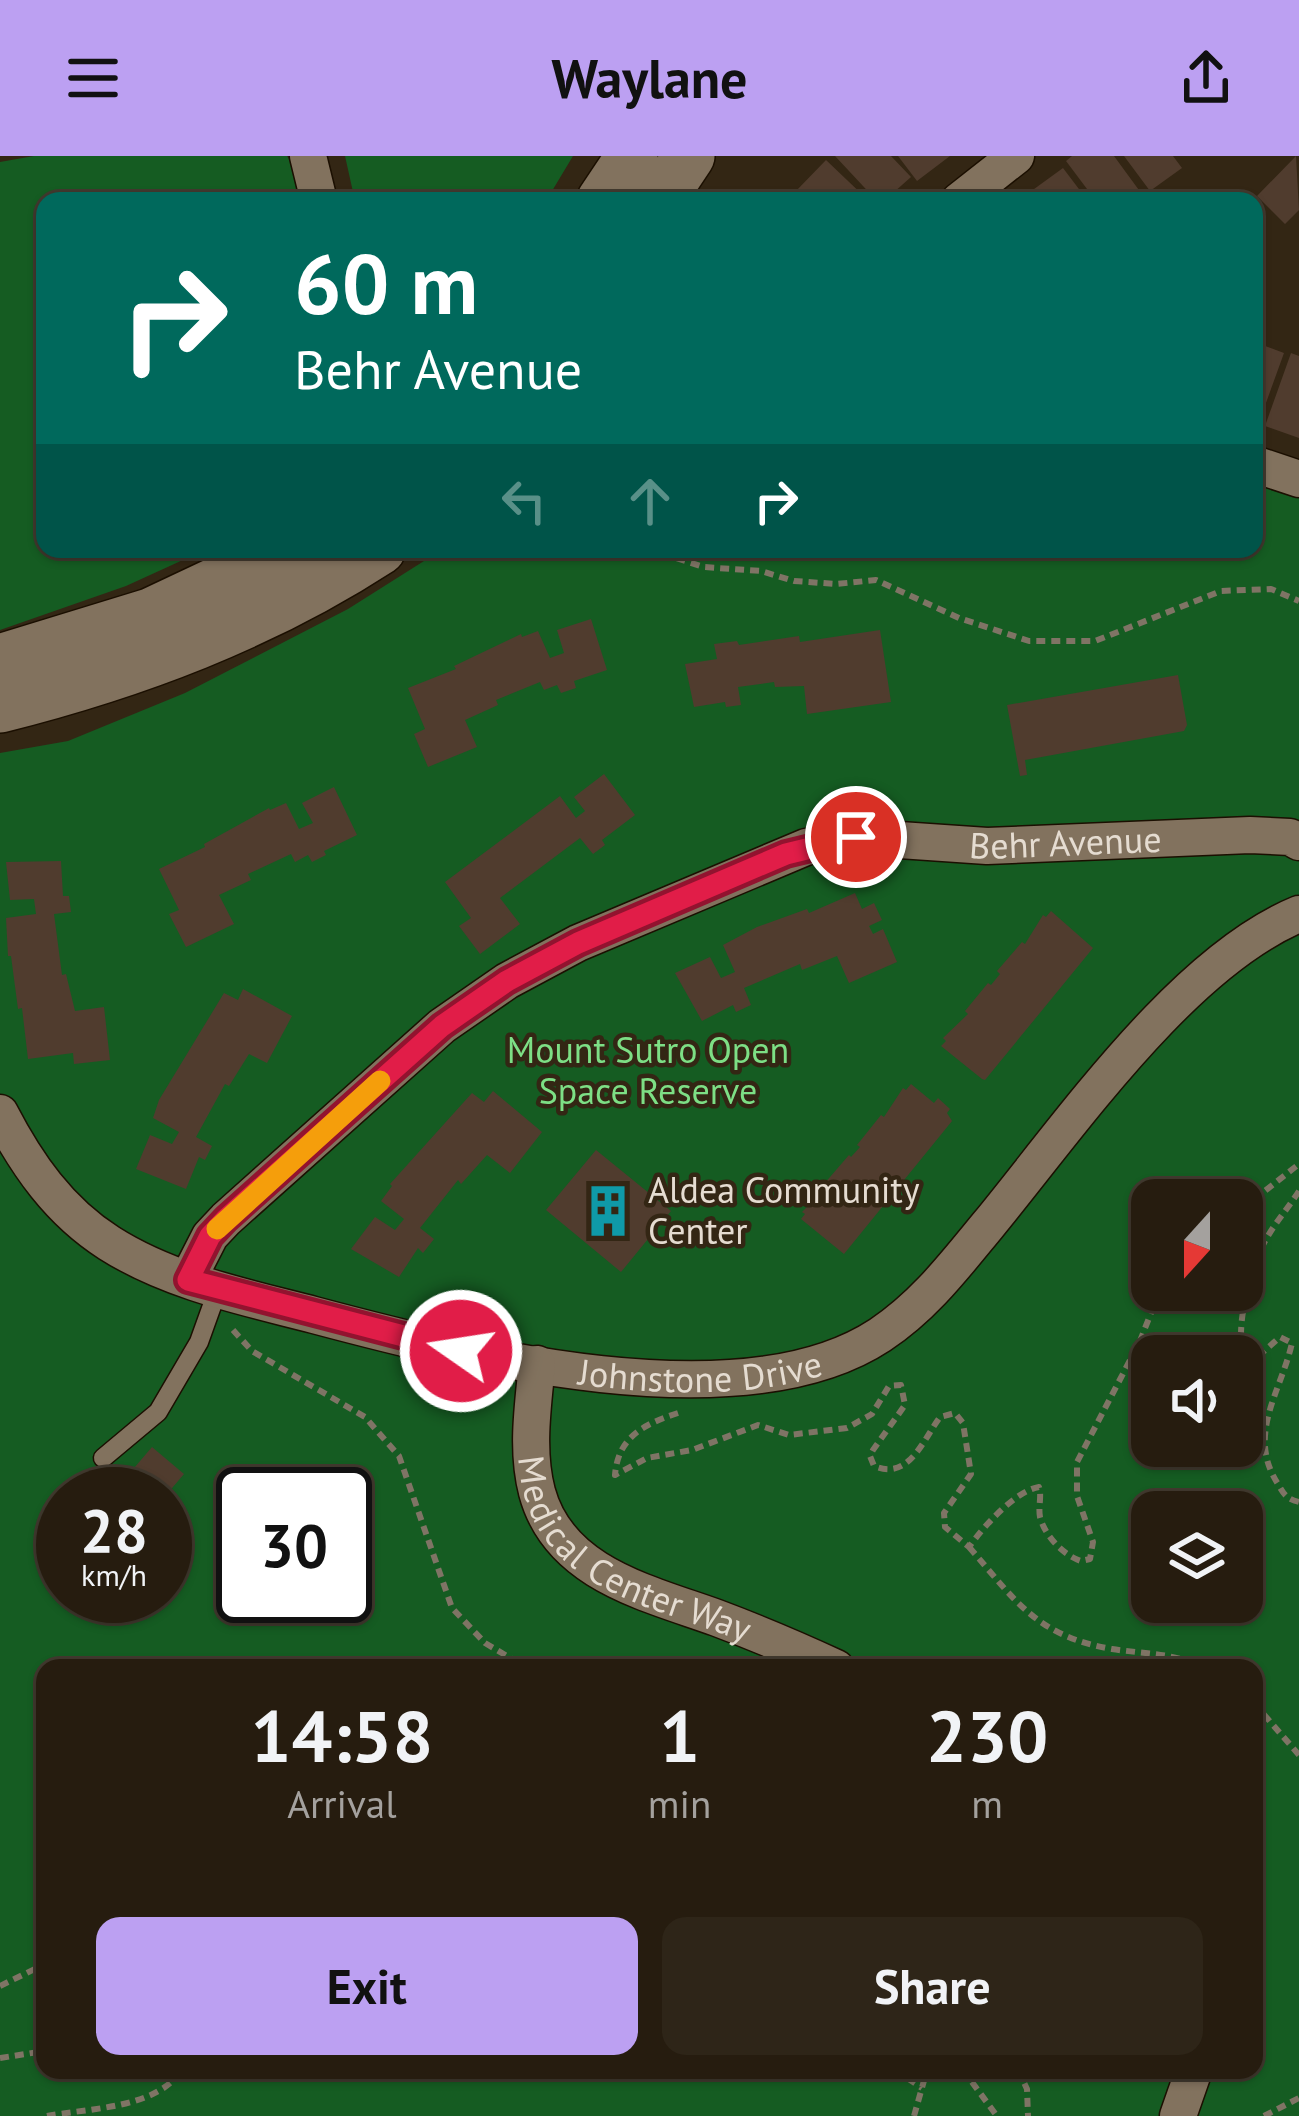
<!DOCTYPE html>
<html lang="en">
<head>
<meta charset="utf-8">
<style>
	:root { --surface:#261c0f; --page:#2e2518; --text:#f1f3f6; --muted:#a4a19e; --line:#423a2f; --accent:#bca0f2 }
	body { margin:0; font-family:"PT Sans",sans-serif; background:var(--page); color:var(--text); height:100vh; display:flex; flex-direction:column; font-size:45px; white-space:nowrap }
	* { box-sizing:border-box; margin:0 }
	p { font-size:39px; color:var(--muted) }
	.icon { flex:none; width:66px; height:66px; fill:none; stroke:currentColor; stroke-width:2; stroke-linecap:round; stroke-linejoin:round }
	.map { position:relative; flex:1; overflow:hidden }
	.panel { position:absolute; left:36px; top:1503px; width:1227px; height:420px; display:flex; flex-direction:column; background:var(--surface); border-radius:24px; box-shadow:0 3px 9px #0004,0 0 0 3px var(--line) }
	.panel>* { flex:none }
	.hud { position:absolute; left:36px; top:36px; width:1227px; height:366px; border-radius:24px; box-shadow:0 3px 9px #0004,0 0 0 3px var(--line); background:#00695c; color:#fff; overflow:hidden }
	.needle { width:78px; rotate:201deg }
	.buttons { position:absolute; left:1131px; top:1023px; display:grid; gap:24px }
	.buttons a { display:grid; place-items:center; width:132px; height:132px; border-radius:24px; background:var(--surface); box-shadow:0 3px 9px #0004,0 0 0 3px var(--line); font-size:60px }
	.speed { position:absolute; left:36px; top:1311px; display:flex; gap:24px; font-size:60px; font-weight:700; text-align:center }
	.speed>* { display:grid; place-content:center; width:156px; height:156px; border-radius:50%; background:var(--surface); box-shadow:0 3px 9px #0004,0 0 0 3px var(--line); line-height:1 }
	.speed small { font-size:30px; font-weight:400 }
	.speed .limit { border:6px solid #111; border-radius:18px; background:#fff; color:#111 }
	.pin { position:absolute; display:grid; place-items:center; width:102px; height:102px; color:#fff; margin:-51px; border:6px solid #fff; border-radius:50%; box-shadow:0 3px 12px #0007 }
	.me { position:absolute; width:132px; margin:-66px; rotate:283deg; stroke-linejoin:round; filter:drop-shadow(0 0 9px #0008) }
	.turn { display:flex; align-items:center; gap:42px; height:252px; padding:0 60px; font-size:54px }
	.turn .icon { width:156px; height:156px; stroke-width:2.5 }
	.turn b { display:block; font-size:84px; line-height:102px }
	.lanes { display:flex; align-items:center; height:114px; padding:0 60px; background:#0003; justify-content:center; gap:60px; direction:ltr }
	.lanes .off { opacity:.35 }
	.eta { display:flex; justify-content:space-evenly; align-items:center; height:204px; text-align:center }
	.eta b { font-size:72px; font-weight:700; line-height:84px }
	.cta { display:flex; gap:24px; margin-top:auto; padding:24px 60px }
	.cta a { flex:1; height:138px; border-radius:24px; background:var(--accent); color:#111; font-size:48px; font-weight:700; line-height:138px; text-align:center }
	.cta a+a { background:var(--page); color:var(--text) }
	header { display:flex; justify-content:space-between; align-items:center; height:156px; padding:0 60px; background:var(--accent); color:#111; font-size:54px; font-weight:700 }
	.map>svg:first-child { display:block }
	.green { fill:#155c22; fill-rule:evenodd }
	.building { fill:#503c2e }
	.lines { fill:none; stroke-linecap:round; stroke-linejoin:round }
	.lane-casing { stroke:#1b0f01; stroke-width:21 }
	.street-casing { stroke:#1b0f01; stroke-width:39 }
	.secondary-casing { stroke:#1b0f01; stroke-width:54 }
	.path { stroke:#7f7465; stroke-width:6; stroke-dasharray:9 6; stroke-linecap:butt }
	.lane { stroke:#82725e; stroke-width:18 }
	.street { stroke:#82725e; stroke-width:36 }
	.secondary { stroke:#82725e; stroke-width:51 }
	.route-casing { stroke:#92132f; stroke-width:30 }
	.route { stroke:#e11d48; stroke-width:21 }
	.slow { stroke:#f59e0b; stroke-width:21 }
	.labels { text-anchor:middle; stroke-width:9; stroke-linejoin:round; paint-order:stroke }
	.street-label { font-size:36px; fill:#e5dcd1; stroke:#332614 }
	.park-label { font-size:36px; fill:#7ddf85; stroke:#332614 }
	.poi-label { font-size:36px; fill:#e5dcd1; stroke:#332614; text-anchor:start }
</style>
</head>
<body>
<header><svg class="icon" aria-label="menu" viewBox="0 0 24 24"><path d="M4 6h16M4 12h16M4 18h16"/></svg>Waylane<svg class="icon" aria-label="share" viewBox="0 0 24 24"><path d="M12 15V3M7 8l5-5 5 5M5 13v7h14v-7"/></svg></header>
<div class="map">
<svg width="1299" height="1960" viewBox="0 0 1299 1960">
	<rect width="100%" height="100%" fill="#332614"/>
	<path class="green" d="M34,0H287L301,23L304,45H45V393H207L126,430L0,474V6Z
		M345,0H573L546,45H355Z
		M1254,326L1299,342V1960H0V597L68,585L185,537L348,453L443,393H1254ZM1152,1044H1242V1134H1152ZM1152,1200H1242V1290H1152ZM63,1338H165V1440H63ZM243,1338H345V1440H243ZM1152,1356H1242V1446H1152ZM45,1512H1254V1914H45Z"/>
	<path class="building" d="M835,0H891L911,21L884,45H877Z
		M898,0H950L917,25Z
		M1072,0H1114L1144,41L1138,45H1096L1066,5Z
		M1124,0H1173L1182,12L1150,35Z
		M1296,0L1299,54L1285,68L1257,40Z
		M826,4L869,45H806L796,35Z
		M1063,12L1088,45H1036L1030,36Z
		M1254,186L1284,197L1258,269L1254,268Z
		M1291,197L1299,200V282L1265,270Z
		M591,463L607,514L574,525L576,532L561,537L557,529L544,534L540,526L496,544L498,549L465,564L477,591L428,611L414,578L425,573L408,532L456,513L454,510L521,478L522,481L538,475L550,502L564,497L557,474Z
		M880,474L891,546L807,558L804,530L775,531L774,526L738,531L741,549L726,551L725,546L694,551L685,508L717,503L714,488L737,485L739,489L799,480L800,486Z
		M1178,519L1187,569L1184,575L1025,604L1027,619L1020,620L1007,549Z
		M604,618L635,659L602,684L605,689L593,698L580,682L500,742L520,768L480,798L459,770L471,762L445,726L560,640L576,662L585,655L574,641Z
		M334,631L357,679L324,695L326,699L312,706L308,699L295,706L291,698L248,718L251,724L219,739L234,768L186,791L169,758L179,754L159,713L205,691L204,688L269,652L270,654L286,647L299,673L313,667L302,647Z
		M61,705L63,740H69L71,756L54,758L62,819L66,818L75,855L104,851L110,904L74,908L73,897L28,903L22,852L18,853L11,800H8L6,762L36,758L34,743L10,744L6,706Z
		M855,737L862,753L874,747L882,764L869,770L873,778L883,773L897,806L849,827L837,800L802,814L800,808L744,832L751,849L736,856L733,849L702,865L675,817L710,801L721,822L735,816L723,789L757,771L807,753L809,757Z
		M1051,755L1093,792L985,924L982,923L941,890L946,885L943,882L968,858L965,855L988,827L991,829L1000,818L997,815L1022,786L1025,788L1043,759L1046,761Z
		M243,833L292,860L267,907L249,898L229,930L225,928L196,981L212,990L205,1004L199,1001L186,1033L136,1013L150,979L172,988L179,976L153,962L159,944L224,837L238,844Z
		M911,928L934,947L938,942L950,953L947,957L952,965L844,1098L801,1063L805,1058L802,1056L827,1031L824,1028L849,999L851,1001L860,991L857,989L881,959L884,961L903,932L906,934Z
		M493,935L542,976L510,1017L487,999L461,1028L458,1024L420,1072L434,1083L423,1097L418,1092L399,1121L351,1093L375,1061L395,1074L404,1063L381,1045L392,1030L390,1028L472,937L484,946Z
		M596,994L671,1055L621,1116L546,1054Z
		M152,1291L184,1318L167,1338H99L108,1324L117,1332Z"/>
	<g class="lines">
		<g class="lane-casing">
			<path id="lane" d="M103,1302L158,1256L199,1186L218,1133"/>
		</g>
		<g class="street-casing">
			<g id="street">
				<path d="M308,0L319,45"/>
				<path d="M959,45L1016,0"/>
				<path d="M1254,308L1299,323"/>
				<path id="s1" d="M0,957C27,1009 59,1055 109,1087C170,1126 245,1141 314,1159C464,1199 742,1270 880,1179C924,1150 955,1109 988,1069C1068,972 1182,806 1299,758"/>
				<path id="s2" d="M188,1123L210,1080L226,1063L442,870L507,825L578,787L806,691L856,681L987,690L1250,679L1290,681L1299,686"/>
				<path id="s3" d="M537,1208C533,1250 526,1294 537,1336C559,1418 648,1437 717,1462C757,1477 797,1494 836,1512"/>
				<path d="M1178,1960L1194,1914"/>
			</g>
		</g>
		<g class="secondary-casing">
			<path id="secondary" d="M602,45L632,0
				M659,45L689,0
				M0,504L150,458L288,393
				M0,551C135,517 263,469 380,393"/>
		</g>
		<path class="path" d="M648,393L704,411L761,415L794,425L836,428L876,424L959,462L1029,485H1095L1221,435L1271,433L1299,445
			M1299,1035C1287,1054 1272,1070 1262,1091C1251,1114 1232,1179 1246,1201L1254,1204L1280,1181L1292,1187C1281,1236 1246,1279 1278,1328C1284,1339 1287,1343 1299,1346
			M1242,1053L1299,1008
			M233,1174L252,1195L365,1261L399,1300L452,1452L485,1487L517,1506L536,1512
			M678,1257C644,1268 618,1281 615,1319L647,1302L692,1294L758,1269L789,1279L847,1272L872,1258L889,1230L901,1229L905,1249L873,1294L870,1300L874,1310C909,1325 923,1284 940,1261L955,1257L963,1267L971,1318L944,1357L945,1371L969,1391C983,1371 1015,1335 1039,1331C1042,1341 1038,1350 1040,1361C1045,1380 1063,1399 1081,1405L1090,1403L1093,1386L1077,1340V1306L1140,1185L1160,1134
			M969,1391C1016,1445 1036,1480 1112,1493C1144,1498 1176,1497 1205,1512
			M1254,1547L1299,1599
			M0,1830L45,1808
			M0,1902L45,1895
			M895,1914L922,1932
			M963,1914L997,1960
			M1018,1914L1027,1933L1028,1960
			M47,1960C89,1952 156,1953 182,1914
			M914,1960L927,1914
			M1264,1960L1299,1942"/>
		<use href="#lane" class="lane"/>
		<use href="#street" class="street"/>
		<use href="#secondary" class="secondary"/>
	</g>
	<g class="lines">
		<g class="route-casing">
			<path id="route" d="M461,1195L188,1124L210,1080L226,1063L442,870L507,825L578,787L786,698L856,681"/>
		</g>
		<use href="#route" class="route"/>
		<path class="slow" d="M217,1073L380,925"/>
	</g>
	<defs>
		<g id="building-bare" transform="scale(4.14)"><path d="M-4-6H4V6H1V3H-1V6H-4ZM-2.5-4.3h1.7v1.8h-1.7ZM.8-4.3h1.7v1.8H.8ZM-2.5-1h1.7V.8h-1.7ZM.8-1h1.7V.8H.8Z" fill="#0f9aa8" stroke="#332614" stroke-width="2.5" paint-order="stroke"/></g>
	</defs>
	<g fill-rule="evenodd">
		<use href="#building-bare" x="608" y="1055"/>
	</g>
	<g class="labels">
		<g class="street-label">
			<text dy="13" stroke="none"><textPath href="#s2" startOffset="1029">Behr Avenue</textPath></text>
			<text dy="13" stroke="none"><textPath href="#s1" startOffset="783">Johnstone Drive</textPath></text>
			<text dy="13" stroke="none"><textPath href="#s3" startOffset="243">Medical Center Way</textPath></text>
		</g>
		<g class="park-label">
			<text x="648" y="907">Mount Sutro Open<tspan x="648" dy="41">Space Reserve</tspan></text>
		</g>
		<g class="poi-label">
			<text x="648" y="1047">Aldea Community<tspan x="648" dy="41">Center</tspan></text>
		</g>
	</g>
</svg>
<div class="buttons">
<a><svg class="needle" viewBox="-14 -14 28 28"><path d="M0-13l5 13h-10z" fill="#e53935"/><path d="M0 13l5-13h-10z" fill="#a4a19e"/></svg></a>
<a><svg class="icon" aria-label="sound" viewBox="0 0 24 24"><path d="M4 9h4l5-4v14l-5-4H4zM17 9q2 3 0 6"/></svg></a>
<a><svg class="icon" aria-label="layers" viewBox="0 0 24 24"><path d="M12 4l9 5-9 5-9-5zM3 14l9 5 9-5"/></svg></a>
</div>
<div class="speed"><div>28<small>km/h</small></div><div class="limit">30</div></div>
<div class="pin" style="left:856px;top:681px;background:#d93025"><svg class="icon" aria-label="arrive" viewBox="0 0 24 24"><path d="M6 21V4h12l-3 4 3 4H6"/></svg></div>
<svg class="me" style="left:461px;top:1195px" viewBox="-20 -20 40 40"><circle r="17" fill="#e11d48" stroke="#fff" stroke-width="3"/><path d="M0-11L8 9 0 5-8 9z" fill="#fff"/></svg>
<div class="hud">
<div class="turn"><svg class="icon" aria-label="right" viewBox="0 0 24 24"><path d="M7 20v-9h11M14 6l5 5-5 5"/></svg><div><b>60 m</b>Behr Avenue</div></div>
<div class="lanes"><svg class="icon off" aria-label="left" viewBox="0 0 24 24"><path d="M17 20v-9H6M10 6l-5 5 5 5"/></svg><svg class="icon off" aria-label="ahead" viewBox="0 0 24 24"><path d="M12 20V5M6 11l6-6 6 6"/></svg><svg class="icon" aria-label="right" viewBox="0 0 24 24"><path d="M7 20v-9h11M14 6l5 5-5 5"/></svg></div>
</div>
<section class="panel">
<div class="eta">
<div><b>14:58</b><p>Arrival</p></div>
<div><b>1</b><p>min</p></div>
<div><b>230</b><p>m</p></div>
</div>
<div class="cta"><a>Exit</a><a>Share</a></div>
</section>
</div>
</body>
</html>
